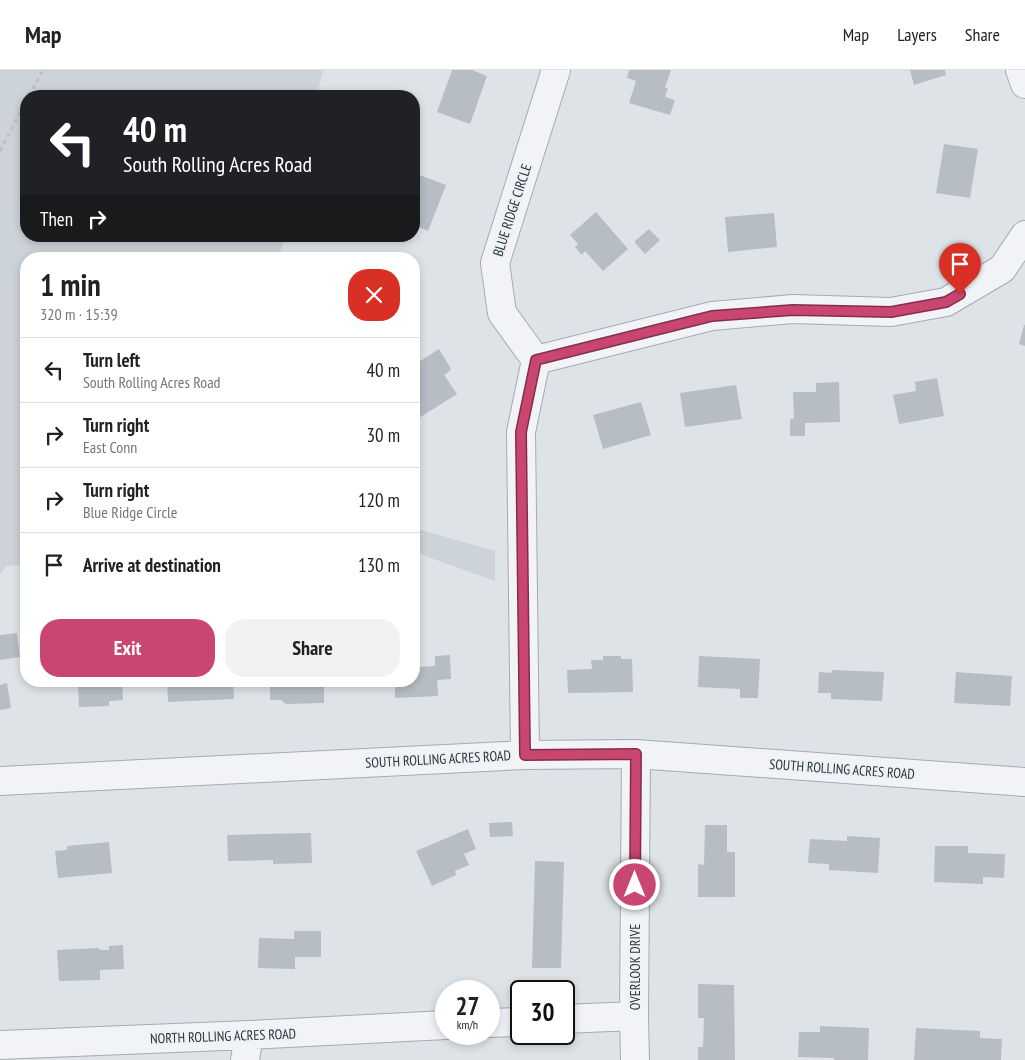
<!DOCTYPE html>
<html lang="en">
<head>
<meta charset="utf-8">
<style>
	:root { --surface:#fff; --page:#f2f2f2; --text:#222; --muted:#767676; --line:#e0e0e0; --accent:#c94670 }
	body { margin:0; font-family:"PT Sans Narrow",sans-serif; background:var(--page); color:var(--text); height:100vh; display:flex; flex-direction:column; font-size:19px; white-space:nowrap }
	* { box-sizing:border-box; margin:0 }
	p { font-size:16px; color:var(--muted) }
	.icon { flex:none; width:28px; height:28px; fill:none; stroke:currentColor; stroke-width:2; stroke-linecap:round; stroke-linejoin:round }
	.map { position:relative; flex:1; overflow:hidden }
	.drawer { position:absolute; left:20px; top:182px; width:400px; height:435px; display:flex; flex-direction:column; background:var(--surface); border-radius:20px; box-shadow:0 2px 8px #0003 }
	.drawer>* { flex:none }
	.top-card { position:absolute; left:20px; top:20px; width:400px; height:152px; border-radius:20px; box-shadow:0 2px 8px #0003; background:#202124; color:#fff; overflow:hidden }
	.speed { position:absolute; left:435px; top:910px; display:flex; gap:10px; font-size:25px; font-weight:700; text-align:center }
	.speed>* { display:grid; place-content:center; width:65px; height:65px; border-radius:50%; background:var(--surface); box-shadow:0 2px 8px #0003; line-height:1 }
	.speed small { font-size:12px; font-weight:400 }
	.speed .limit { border:2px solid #111; border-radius:8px; background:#fff; color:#111 }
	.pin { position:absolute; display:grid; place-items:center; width:42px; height:42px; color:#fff; margin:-51px -21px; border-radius:50% 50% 50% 0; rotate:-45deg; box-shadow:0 0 5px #0007 }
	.pin .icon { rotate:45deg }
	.me { position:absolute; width:55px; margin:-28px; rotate:0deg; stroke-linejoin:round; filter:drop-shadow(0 0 4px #0008) }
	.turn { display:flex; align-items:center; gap:18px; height:105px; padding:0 20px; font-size:22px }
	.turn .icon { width:65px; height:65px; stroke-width:2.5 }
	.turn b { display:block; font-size:35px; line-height:42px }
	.then { display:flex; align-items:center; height:48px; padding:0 20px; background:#0003; gap:10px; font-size:19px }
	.round { display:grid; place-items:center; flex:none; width:52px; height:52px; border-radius:20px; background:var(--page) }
	.summary { display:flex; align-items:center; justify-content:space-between; height:85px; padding:0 20px }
	h1 { font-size:30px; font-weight:700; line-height:38px }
	.action { display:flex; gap:10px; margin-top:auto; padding:10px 20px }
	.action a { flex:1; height:58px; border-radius:20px; background:var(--accent); color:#fff; font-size:20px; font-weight:700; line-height:58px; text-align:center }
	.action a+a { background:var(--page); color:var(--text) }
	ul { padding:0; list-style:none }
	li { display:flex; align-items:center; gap:15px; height:65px; padding:0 20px; border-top:1px solid var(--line) }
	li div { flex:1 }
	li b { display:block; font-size:19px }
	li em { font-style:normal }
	header { display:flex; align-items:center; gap:30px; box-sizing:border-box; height:70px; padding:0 25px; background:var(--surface); border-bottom:1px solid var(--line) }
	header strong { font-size:24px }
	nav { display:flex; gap:28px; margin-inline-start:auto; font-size:18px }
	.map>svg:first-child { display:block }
	.built { fill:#ccd3d9 }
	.building { fill:#b6bdc4 }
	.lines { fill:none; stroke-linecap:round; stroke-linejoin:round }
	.minor-casing { stroke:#a4abb1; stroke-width:30 }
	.path { stroke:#bdc1c6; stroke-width:3; stroke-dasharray:4 4; stroke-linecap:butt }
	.minor { stroke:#f1f3f6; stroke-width:28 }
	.route-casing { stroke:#832e49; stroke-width:12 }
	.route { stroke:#c94670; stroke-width:9 }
	.labels { text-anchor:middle; stroke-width:4.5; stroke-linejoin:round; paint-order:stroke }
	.street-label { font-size:14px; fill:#28343e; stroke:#eef2f5 }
</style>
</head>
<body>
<header>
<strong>Map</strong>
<nav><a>Map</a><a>Layers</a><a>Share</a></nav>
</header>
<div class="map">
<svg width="1025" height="990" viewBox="0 0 1025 990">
	<rect width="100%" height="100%" fill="#dee3e7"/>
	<path class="built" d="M0,0H323L317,26H26V166H284L279,189H26V495L6,496L0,505Z
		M414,458L495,481V511L414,482Z"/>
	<path class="building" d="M452,0H472L487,6L470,54L437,42Z
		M629,0H671L665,18H668L665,27L675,30L670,45L629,33L636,11L627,8Z
		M910,0H945L946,5L914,15Z
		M944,74L978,79L970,128L936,123Z
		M414,103L446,115L428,161L414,155Z
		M596,142L628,179L603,201L585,181L582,185L575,177L578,174L570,165Z
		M774,143L777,177L728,182L725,147Z
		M649,159L660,170L645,184L635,173V171Z
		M1024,255H1025V276L1019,274Z
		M439,279L450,297L451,300L444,305L457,324L419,348L414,339V320L417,318L414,314V295Z
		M937,308L944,346L899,354L893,325L916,321L915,312Z
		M839,312L840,352L805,353V366H790V349H794L793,322H816V313Z
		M736,315L742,349L685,357L680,323Z
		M641,332L651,365L603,379L593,345Z
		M17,563L20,587L0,590V565Z
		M414,579H417L418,597L435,596V586L450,585L451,609L437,610L438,626L395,628V611H414Z
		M603,586H621V589H632L633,622L568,623L567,600L592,599L591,590H603Z
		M699,586L760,589L758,628H740V619L698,617Z
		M832,600L884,602L882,631L831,629V623H818L819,602L831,603Z
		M956,602L1012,606L1010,636L954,633Z
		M78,611H122L123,630L109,631V636L79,637Z
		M167,611H233L234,629L168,632Z
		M270,611H324V633L286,634L281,630H270Z
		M7,613L11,638L0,640V615Z
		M512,752L513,766L490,767L489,753Z
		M705,755H727V782H735V827H698V794L704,795Z
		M468,759L476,779L464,784L469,795L455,801L456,805L432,816L416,781Z
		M311,763L312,793L273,794V790L228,791L227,765Z
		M847,766L880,768L878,803L829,800V794L808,793L810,769L847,771Z
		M109,772L112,803L58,808L55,781L67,780V776Z
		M935,776H968V783L1005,784L1004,808L983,807V814L934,812Z
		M535,791L564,792L561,898H532Z
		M294,861H321V887H295V899L258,898L259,868L294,869Z
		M123,875L124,899L100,900V910L59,911L57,880L98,878L100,880H109V876Z
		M698,914L734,915L735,990H698V977H703L704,948H698Z
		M820,956L869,958L868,990H834V988L798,987L799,962H820Z
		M916,958L980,961V968L1002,969L1001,990H914Z"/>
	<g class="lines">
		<g class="minor-casing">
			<path id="minor" d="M1020,0L1025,14
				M536,290L712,246L793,239L891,242L946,232L1002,199L1025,165
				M536,290L502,243L495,193L556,0
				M525,685L521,362L536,290
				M0,711L525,685L636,684L1025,712
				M564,949L634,946
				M489,953L521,952
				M0,975L249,965L446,955
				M245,990L249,965
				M635,990L634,946L636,684"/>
		</g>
		<path class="path" d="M29,26L43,0
			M0,81L26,31"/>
		<use href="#minor" class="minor"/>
	</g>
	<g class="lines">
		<g class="route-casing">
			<path id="route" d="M635,815L636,684L525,685L521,362L536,290L712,246L793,240L891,242L946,232L960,224"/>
		</g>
		<use href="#route" class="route"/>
	</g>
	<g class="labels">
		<g class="street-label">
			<text transform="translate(512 140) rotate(-72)" y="5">BLUE RIDGE CIRCLE</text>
			<text transform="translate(438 689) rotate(-3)" y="5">SOUTH ROLLING ACRES ROAD</text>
			<text transform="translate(842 699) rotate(4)" y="5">SOUTH ROLLING ACRES ROAD</text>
			<text transform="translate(635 897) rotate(-90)" y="5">OVERLOOK DRIVE</text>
			<text transform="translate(223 966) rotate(-2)" y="5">NORTH ROLLING ACRES ROAD</text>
		</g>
	</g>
</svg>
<div class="speed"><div>27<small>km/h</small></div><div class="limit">30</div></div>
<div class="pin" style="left:960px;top:224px;background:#d93025"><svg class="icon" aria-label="arrive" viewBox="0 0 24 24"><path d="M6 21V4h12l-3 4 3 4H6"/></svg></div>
<svg class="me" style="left:635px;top:815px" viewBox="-20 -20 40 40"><circle r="17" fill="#c94670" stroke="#fff" stroke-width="3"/><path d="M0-11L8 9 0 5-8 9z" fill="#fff"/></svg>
<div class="top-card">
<div class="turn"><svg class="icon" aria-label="left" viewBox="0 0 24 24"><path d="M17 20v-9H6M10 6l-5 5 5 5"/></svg><div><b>40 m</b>South Rolling Acres Road</div></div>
<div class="then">Then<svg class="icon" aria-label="right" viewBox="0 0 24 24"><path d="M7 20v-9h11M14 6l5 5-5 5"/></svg></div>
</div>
<section class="drawer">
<div class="summary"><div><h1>1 min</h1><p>320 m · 15:39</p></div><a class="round" style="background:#d93025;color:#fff"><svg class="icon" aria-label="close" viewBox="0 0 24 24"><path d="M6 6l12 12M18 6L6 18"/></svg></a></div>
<ul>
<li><svg class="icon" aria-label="left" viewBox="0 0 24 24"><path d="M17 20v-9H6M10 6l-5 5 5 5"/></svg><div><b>Turn left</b><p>South Rolling Acres Road</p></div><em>40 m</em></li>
<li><svg class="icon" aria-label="right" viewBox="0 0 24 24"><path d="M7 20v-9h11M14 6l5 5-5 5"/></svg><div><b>Turn right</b><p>East Conn</p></div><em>30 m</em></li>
<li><svg class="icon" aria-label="right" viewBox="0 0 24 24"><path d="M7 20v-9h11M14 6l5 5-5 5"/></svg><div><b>Turn right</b><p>Blue Ridge Circle</p></div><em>120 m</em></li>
<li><svg class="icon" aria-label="arrive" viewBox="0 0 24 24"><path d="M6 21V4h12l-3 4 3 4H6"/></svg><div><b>Arrive at destination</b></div><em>130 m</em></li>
</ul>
<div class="action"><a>Exit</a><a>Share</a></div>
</section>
</div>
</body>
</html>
